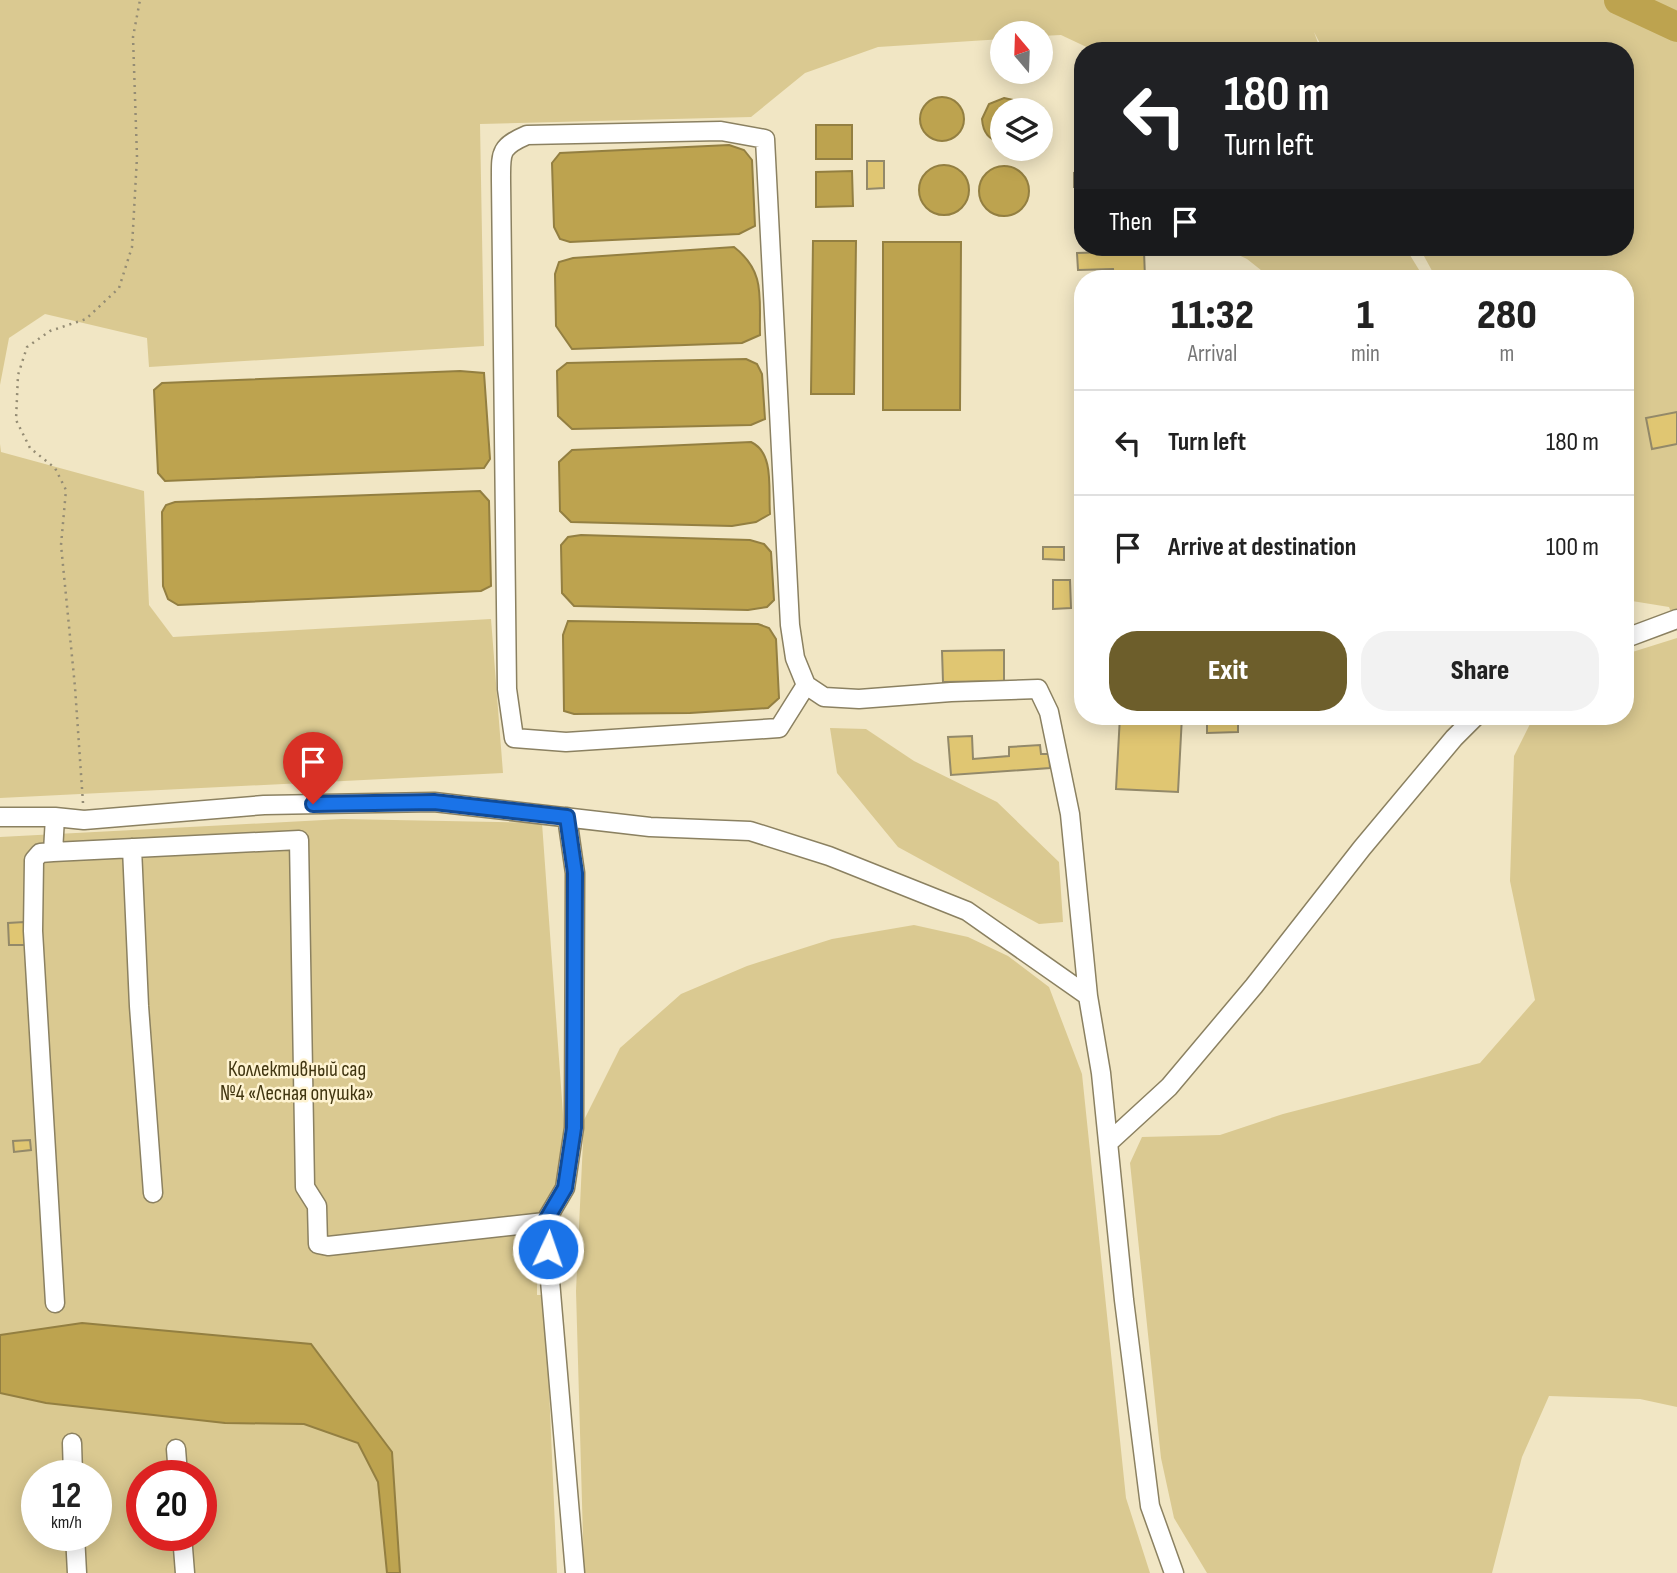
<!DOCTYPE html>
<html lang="en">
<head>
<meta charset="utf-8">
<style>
	:root { --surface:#fff; --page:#f2f2f2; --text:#222; --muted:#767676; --line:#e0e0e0; --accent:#6d5e2b }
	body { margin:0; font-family:"Sofia Sans Condensed",sans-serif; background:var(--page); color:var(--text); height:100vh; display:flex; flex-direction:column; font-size:26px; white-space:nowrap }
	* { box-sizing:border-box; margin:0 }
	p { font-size:23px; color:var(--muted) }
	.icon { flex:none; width:38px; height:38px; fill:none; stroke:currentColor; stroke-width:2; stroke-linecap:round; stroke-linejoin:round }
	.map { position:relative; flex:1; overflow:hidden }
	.panel { position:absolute; left:1074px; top:270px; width:560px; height:455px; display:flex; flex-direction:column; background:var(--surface); border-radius:28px; box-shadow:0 4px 18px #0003 }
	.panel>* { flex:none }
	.top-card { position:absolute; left:1074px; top:42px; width:560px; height:214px; border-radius:28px; box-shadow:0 4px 18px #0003; background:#202124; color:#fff; overflow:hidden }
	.needle { width:46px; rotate:341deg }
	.controls { position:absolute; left:990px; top:21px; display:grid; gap:14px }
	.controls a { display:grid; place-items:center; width:63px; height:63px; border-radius:50%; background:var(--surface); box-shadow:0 4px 18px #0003; font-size:35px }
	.speed { position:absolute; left:21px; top:1460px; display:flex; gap:14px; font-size:35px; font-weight:700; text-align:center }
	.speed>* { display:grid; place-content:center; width:91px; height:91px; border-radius:50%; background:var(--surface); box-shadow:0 4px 18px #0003; line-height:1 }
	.speed small { font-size:18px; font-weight:400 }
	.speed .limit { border:10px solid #d22; background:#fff; color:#111 }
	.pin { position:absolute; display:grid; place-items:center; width:60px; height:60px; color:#fff; margin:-72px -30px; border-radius:50% 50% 50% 0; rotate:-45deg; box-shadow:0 0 7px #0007 }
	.pin .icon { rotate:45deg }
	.me { position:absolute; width:77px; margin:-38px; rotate:3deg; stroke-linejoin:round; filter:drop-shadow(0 0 5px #0008) }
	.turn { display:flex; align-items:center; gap:24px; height:147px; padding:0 35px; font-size:32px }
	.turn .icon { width:91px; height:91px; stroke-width:2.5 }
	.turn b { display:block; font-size:49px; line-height:60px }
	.then { display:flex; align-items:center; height:66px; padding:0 35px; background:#0003; gap:14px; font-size:26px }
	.eta { display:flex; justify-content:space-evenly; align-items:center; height:119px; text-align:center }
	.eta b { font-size:42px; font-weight:800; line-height:49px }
	.primary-button { display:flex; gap:14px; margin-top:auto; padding:14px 35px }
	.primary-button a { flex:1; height:80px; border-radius:28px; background:var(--accent); color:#fff; font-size:28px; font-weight:800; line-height:80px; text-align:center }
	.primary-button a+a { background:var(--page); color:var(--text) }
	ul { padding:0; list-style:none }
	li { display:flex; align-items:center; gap:21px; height:105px; padding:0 35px; border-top:2px solid var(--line) }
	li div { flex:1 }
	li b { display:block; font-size:26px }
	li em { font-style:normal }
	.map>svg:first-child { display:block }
	.green { fill:#dac991; fill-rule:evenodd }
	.water { fill:#bda34f; stroke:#937f41; stroke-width:2 }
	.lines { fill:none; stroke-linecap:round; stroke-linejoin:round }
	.river { stroke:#bda34f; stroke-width:30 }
	.building { fill:#e0c672; stroke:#938969; stroke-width:2 }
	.minor-casing { stroke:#8b8161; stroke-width:21 }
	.path { stroke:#948c74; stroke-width:2.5; stroke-dasharray:2 5; stroke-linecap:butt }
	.minor { stroke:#fff; stroke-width:18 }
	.route-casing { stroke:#114b97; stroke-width:18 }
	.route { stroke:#1a73e8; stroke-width:12 }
	.labels { text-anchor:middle; stroke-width:5; stroke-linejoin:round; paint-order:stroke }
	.park-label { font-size:21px; fill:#403510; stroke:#fef3d1 }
</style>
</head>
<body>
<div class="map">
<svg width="1677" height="1573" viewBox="0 0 1677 1573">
	<rect width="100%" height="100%" fill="#f1e6c4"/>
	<path class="green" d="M0,0H1677V627L1669,607L1632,601L1626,607V278H1436L1419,247H1626V51H1324L1314,32L1321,51H1095L1061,35L1041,36V33H1003V39L878,47L805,73L751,117L480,124L484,346L149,367L147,338L45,314L9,338L0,385Z
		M1222,247H1405L1424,278H1271L1247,259Z
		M0,444L1,452L144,491L149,605L173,637L491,619L503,773L0,798Z
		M1677,638V1407L1640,1399L1549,1396L1522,1457L1492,1573H1207L1174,1518L1161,1458L1130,1163L1142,1137L1220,1135L1283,1114L1480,1063L1535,1000L1510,881L1514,756L1534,716H1626V654Z
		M830,728L866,729L914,761L997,802L1059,862L1063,922L1039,924L898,847L837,773Z
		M342,819L542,823L565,1142L561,1224L537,1229V1295H545L557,1573H400L392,1452L82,1323L0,1335V837Z
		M914,925L968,937L1008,956L1049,987L1082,1074L1126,1498L1150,1573H584L576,1291L584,1120L620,1048L681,994L747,966L832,939Z
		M3,1392L46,1403L225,1423L304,1424L358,1443L378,1482L387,1573H0V1393ZM37,1475H96V1535H37ZM142,1475H201V1535H142Z"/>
	<path class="water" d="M920 119a22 22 0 1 1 44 0a22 22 0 1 1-44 0Z
		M1004,98L1013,100L1024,110H1003L1002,143C989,140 983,133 982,119L989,104Z
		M816,125H852V159H816Z
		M729,145L744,150L752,160L755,226L739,234L570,242L560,239L554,227L552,163L560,153Z
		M919 190a25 25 0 1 1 50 0a25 25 0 1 1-50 0Z
		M979 191a25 25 0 1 1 50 0a25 25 0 1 1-50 0Z
		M852,171L853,206L816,207V172Z
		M813,241H856L854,394H811Z
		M883,242H961L960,410H883Z
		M734,247C766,272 759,297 760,335L742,343L572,349L556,326L555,274L559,262L573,258Z
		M746,359L757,364L762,374L765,419L751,425L572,429L558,416L557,371L567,363Z
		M460,371L484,373L490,459L484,468L165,481L158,473L154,390L162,383Z
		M751,442C775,453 768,490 770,514L756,522L732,526L571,522L560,511L559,462L572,450Z
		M480,491L489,501L491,586L481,591L178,605L168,599L163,586L162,512L166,505L175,502Z
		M581,535L750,540L764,544L771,552L774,600L767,607L748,610L574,606L562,593L561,545L568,537Z
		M568,621L758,624L769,628L776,639L779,698L768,708L690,713L574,714L564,711L563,635Z
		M82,1323L311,1344L392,1452L400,1573H387L378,1482L358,1443L304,1424L225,1423L46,1403L0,1393V1335Z"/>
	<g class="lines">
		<path class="river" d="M1619,0L1677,27"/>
	</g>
	<path class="building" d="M867,161H884V188L867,189Z
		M1083,172V200V187H1074V173Z
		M1144,251L1145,278H1114L1113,269L1078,270L1077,253Z
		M1677,412V444L1652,449L1646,418Z
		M1043,547H1064V560L1043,559Z
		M1053,580H1070L1071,608L1053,609Z
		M1004,650V681L943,682L942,651Z
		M1120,716H1182L1178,792L1116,789Z
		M1207,716H1238V732L1207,733Z
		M972,736L973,759L1009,756V747L1040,745L1041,754H1049L1050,768L951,775L948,737Z
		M24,922L25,945H9L8,923Z
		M30,1140L31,1150L14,1152L13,1141Z"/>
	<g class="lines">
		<g class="minor-casing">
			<path id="minor" d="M1626,638L1677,619
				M806,685L779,728L566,742L514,738L507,689L501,181C501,153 499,147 527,135L721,131L765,139L790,625L795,658L806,685L824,697L859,699L951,692L1038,689L1049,712L1070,814L1088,996L1101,1073L1124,1300L1150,1506L1174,1573
				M0,817H55L84,820L264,805L434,802L650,827L750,831L829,856L967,911L1088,996
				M55,817L53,852L40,853L34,860L33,931L55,1303
				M132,848L139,1006L153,1193
				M53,852L299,840L305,1187L317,1206L318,1244L328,1246L545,1222L575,1573
				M1108,1143L1169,1087L1254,986L1362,848L1454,738L1476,716
				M545,1222L565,1188L574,1128L575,873L567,817
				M72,1443L73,1475
				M176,1449L178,1475
				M75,1535L77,1573
				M182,1535L185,1573"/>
		</g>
		<path class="path" d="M83,803L75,687L61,545L66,490L55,468L30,448L16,420L18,375L27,347L50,331L86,319L119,288L132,247L137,157L133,37L140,0"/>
		<use href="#minor" class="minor"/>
	</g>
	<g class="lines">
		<g class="route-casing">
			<path id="route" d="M313,804L434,802L567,817L575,873L574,1128L565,1188L545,1222L548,1249"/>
		</g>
		<use href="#route" class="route"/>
	</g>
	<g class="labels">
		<g class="park-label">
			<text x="297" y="1076">Коллективный сад<tspan x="297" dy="24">№4 «Лесная опушка»</tspan></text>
		</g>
	</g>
</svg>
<div class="controls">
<a><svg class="needle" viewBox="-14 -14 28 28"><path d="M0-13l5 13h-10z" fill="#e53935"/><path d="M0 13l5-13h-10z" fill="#767676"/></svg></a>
<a><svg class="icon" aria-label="layers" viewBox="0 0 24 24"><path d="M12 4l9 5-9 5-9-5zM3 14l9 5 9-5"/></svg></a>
</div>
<div class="speed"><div>12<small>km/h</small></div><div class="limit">20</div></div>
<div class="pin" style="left:313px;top:804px;background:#d93025"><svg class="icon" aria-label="arrive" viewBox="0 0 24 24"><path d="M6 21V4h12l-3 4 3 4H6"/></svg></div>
<svg class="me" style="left:548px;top:1249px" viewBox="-20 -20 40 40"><circle r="17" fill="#1a73e8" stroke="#fff" stroke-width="3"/><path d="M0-11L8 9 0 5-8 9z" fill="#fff"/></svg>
<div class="top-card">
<div class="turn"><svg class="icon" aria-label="left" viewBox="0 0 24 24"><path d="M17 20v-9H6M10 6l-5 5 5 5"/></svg><div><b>180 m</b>Turn left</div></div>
<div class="then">Then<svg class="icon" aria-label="arrive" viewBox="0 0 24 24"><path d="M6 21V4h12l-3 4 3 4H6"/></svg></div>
</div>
<section class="panel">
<div class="eta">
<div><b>11:32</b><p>Arrival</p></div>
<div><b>1</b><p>min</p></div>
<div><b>280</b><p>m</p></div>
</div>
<ul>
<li><svg class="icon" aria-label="left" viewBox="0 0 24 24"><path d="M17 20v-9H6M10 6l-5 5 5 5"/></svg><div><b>Turn left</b></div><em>180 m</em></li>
<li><svg class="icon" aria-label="arrive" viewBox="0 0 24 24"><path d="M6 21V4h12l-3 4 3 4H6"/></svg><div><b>Arrive at destination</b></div><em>100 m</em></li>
</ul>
<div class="primary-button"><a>Exit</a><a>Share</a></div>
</section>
</div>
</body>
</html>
